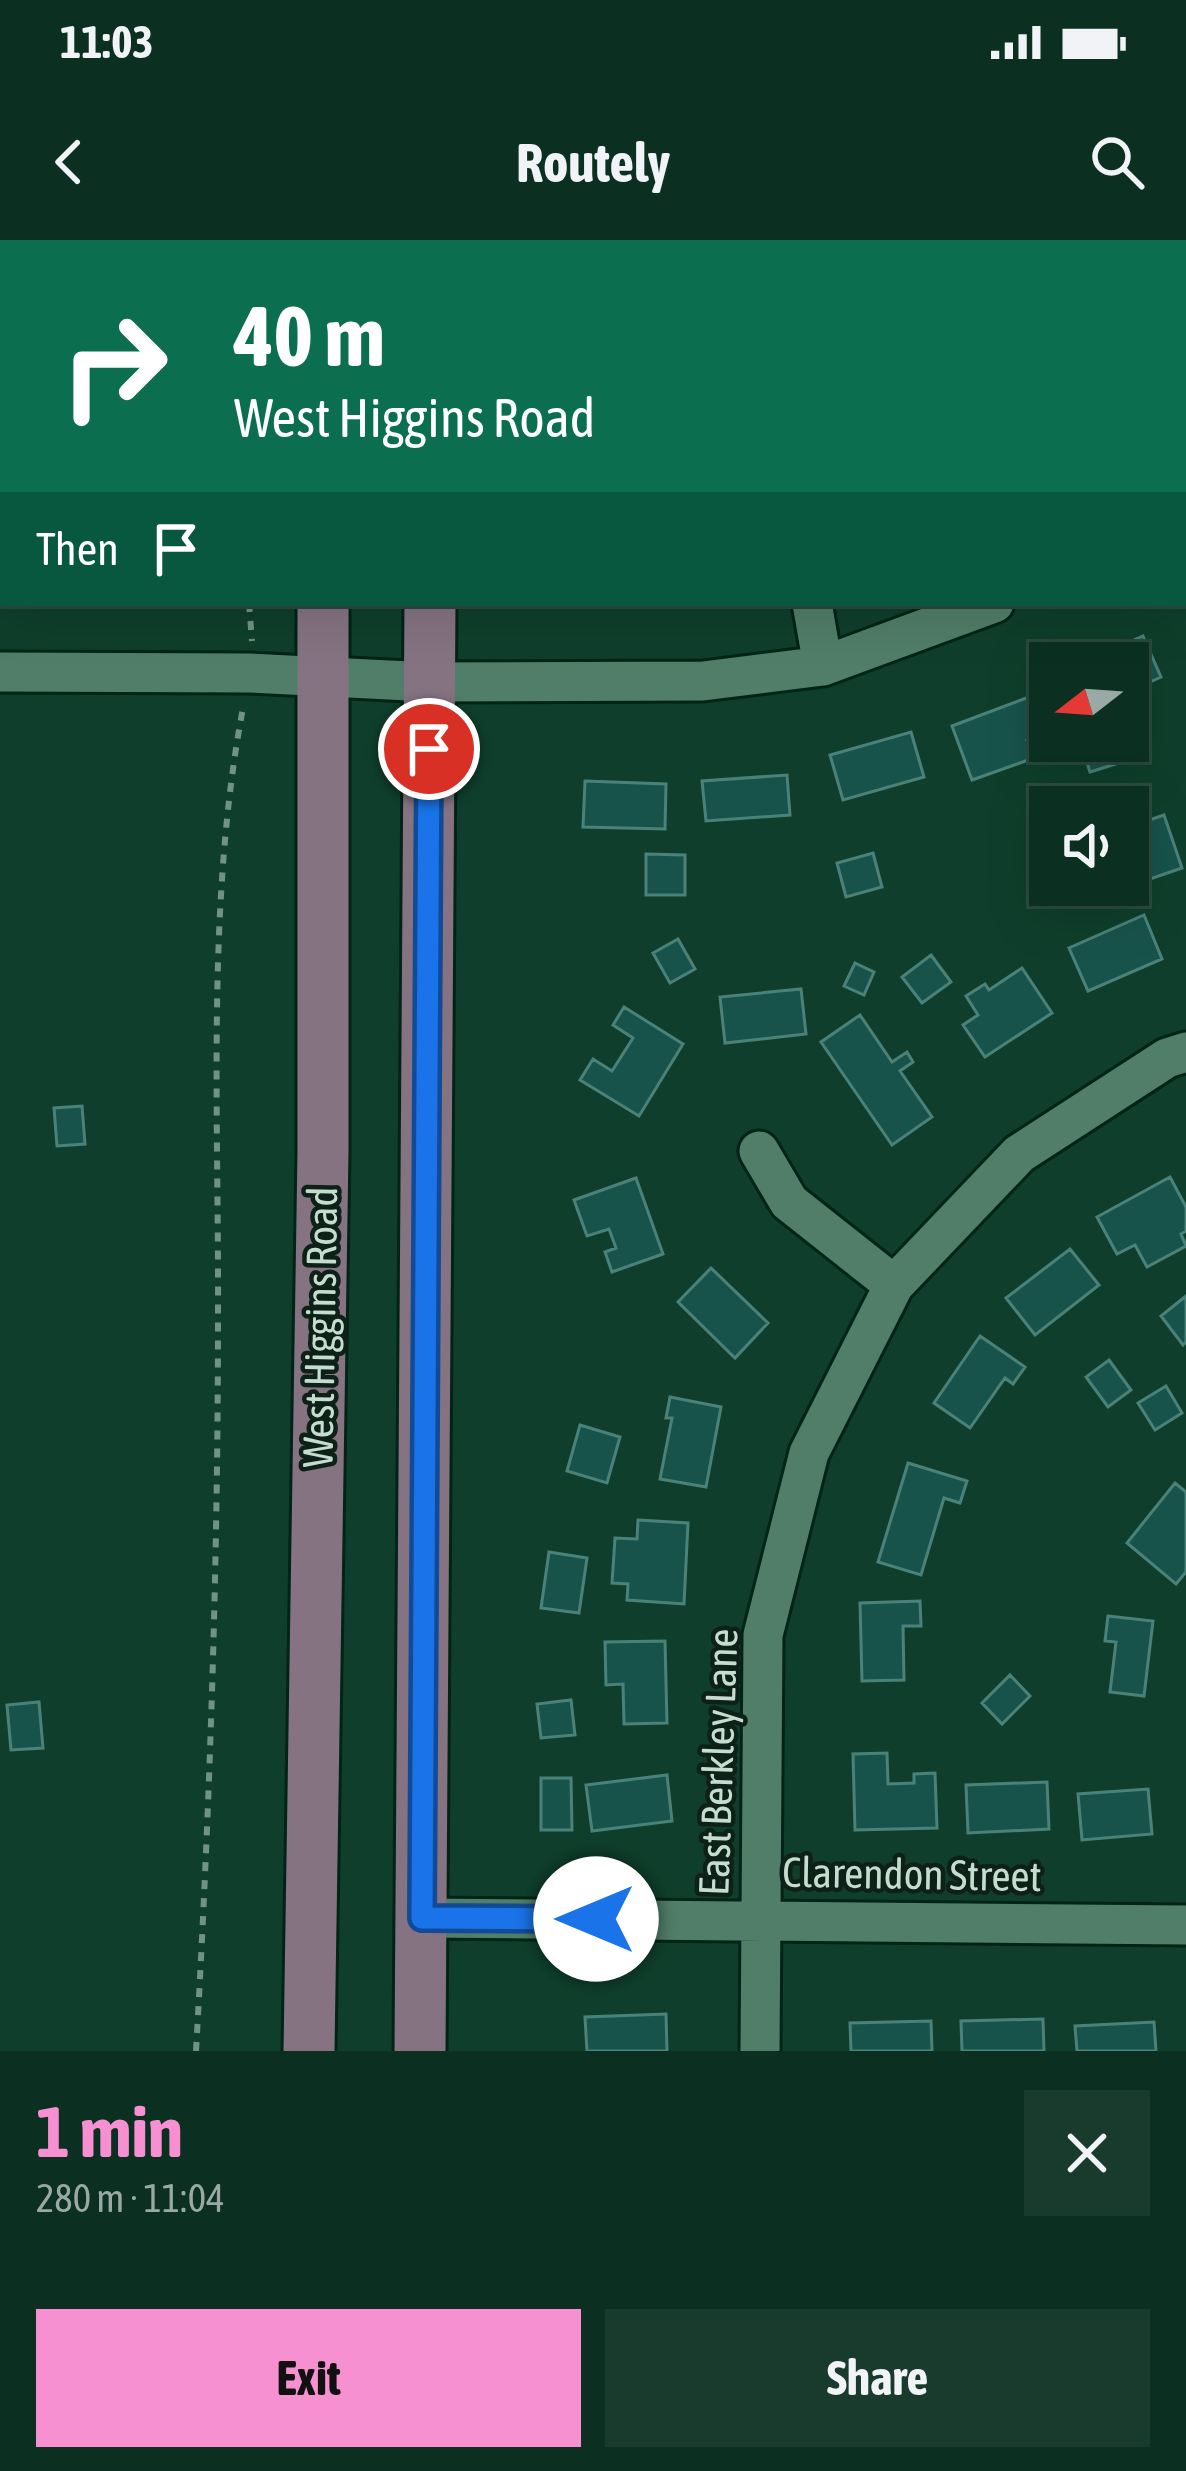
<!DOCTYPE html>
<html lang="en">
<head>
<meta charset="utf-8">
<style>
	:root { --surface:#0b2f21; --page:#193b2e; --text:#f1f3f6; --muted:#9aa9a5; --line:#2b4a3f; --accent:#f690d0 }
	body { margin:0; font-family:"Asap Condensed",sans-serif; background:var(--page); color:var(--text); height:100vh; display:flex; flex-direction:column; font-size:45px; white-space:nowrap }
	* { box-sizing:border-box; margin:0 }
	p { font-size:39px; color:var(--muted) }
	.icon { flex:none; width:66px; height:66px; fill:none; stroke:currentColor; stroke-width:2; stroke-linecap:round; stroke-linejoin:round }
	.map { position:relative; height:1811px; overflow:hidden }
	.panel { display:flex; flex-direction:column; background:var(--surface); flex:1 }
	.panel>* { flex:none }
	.banner { position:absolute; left:0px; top:0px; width:1188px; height:366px; box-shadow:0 12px 48px #0002,0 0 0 3px var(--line); background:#0b6e4f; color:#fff; overflow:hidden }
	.needle { width:78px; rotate:253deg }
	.controls { position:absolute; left:1029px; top:402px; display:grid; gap:24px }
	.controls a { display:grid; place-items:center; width:120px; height:120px; border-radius:0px; background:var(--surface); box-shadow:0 12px 48px #0002,0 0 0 3px var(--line); font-size:60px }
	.pin { position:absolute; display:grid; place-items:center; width:102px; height:102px; color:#fff; margin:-51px; border:6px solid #fff; border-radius:50%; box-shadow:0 3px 12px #0007 }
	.me { position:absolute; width:132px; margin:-66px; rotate:270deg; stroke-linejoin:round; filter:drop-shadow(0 0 9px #0008) }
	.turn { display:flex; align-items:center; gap:42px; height:252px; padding:0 36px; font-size:54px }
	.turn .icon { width:156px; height:156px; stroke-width:2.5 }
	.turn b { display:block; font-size:84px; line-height:102px }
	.then { display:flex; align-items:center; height:114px; padding:0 36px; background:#0003; gap:24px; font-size:45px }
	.round { display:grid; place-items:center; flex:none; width:126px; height:126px; border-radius:0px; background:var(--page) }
	.headline { display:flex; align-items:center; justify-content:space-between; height:204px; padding:0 36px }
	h1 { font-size:72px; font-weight:700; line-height:90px; color:var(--accent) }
	.button { display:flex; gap:24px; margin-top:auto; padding:24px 36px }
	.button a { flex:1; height:138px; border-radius:0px; background:var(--accent); color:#111; font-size:48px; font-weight:700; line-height:138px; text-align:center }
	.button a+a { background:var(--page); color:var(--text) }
	.status { display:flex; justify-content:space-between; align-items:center; height:84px; padding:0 60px; background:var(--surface); direction:ltr }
	.status svg { height:33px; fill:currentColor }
	header { display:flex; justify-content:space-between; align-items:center; height:156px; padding:0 36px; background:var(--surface); font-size:54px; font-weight:700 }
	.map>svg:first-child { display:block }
	.building { fill:#18534b; stroke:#4a8279; stroke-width:3 }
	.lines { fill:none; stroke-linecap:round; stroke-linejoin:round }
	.minor-casing { stroke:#012416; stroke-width:45 }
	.major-casing { stroke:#012416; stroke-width:57 }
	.path { stroke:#709384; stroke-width:6; stroke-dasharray:9 9; stroke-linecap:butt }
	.minor { stroke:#507e68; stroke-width:39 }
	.major { stroke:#857381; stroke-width:51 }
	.route-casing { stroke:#114b97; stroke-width:30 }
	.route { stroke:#1a73e8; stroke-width:21 }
	.labels { text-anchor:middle; stroke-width:9; stroke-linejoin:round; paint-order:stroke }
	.street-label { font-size:42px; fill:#c5ddd1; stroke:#0e2118 }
</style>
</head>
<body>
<div class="status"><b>11:03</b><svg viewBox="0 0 49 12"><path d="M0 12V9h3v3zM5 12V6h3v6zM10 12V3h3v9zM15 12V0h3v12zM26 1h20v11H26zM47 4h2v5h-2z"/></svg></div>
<header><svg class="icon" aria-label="back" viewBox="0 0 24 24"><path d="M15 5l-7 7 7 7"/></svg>Routely<svg class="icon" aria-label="search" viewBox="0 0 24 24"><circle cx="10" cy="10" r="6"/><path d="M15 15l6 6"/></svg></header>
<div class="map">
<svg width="1186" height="1811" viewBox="0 0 1186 1811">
	<rect width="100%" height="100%" fill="#0f3f2c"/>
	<path class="building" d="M1143,396L1161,437L1128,452V423H1082Z
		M1029,457L1043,495L1027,500L1034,518L972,540L952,486Z
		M911,492L924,537L843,560L830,515Z
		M1080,501H1116L1122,522L1090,532Z
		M787,535L790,575L706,581L702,541Z
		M585,541L666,544L665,589L583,587Z
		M1164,575L1182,628L1147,640L1129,587Z
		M873,613L882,647L846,657L837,623Z
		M646,614L685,615V655H646Z
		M1144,675L1162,719L1088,751L1069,708Z
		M678,699L695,729L670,743L653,713Z
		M931,715L951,742L922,763L902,737Z
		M855,723L874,732L864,755L844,746Z
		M1022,728L1052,773L985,817L963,785L978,775L966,756L985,744L989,750Z
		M801,749L806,794L725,803L720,757Z
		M624,767L683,804L639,876L580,840L593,819L612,831L633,798L613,785Z
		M860,775L892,822L907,812L913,822L900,831L932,877L892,905L821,802Z
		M82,866L85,904L57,906L54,868Z
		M1170,937L1186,967V991L1181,994L1186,1006L1147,1027L1135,1005L1117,1014L1097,977Z
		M636,938L663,1014L612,1032L605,1012L616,1008L609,989L587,996L574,960Z
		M1070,1009L1099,1045L1035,1095L1006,1058Z
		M711,1028L768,1083L735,1118L678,1062Z
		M1186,1056V1102L1183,1105L1161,1076Z
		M980,1096L1025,1127L1013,1144L1005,1138L970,1188L934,1163Z
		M1109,1120L1131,1150L1108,1167L1086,1137Z
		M1166,1146L1182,1173L1155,1190L1138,1163Z
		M670,1157L721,1167L706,1247L660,1239L672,1178H666Z
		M580,1185L620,1197L607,1243L567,1231Z
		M908,1223L967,1241L960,1263L944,1258L921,1335L878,1322Z
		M1175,1243L1186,1252V1332L1176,1344L1127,1303Z
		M638,1280L688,1283L684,1364L627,1360L628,1344L612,1343L615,1298L637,1299Z
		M549,1312L587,1318L579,1373L541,1368Z
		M920,1361L921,1386H903L904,1440L862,1441L860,1363Z
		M1108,1376L1153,1381L1144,1456L1110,1452L1116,1402L1105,1401Z
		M665,1401L667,1483L624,1484L623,1444L606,1445L605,1402Z
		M1010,1435L1030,1456L1002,1484L982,1463Z
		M571,1460L575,1495L541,1498L537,1464Z
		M39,1462L43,1508L11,1510L7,1465Z
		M887,1513L888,1544L914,1543V1534L935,1533L937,1588L855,1590L853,1514Z
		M667,1535L672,1581L592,1591L586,1545Z
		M541,1538H571L572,1590H541Z
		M1047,1542L1049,1589L968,1593L966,1545Z
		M1148,1549L1152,1594L1082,1600L1078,1554Z
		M666,1774L667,1811H587L585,1777Z
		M1043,1779L1044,1811H962L961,1781Z
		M931,1781L932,1811H851L850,1783Z
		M1154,1782L1156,1811H1077L1075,1786Z"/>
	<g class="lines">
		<g class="minor-casing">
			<path id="minor" d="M784,3V0
				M1185,285L1186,284
				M812,363L823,426
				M0,432L249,433L429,442L703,441L823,426L994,363
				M759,911L789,962L894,1045
				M422,1678L1186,1685
				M760,1811L763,1395L809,1213L894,1045L1019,914L1167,818L1186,812"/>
		</g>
		<g class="major-casing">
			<path id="major" d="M326,3V0
				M432,3V0
				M309,1811L323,911V363
				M420,1811L430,363"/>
		</g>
		<path class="path" d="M223,0L224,3
			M249,363L252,401
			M196,1811C210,1566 218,1321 218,1075C219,877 206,661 243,468"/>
		<use href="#minor" class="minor"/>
		<use href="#major" class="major"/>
	</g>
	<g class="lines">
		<g class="route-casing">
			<path id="route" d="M429,509L422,1678L596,1679"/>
		</g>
		<use href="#route" class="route"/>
	</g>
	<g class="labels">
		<g class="street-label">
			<text transform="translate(320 1087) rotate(-89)" y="15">West Higgins Road</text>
			<text transform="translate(718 1522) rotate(-88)" y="15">East Berkley Lane</text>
			<text transform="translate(912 1634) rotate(1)" y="15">Clarendon Street</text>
		</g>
	</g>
</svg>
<div class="controls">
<a><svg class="needle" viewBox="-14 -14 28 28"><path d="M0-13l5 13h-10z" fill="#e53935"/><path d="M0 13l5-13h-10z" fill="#9aa9a5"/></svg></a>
<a><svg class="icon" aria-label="sound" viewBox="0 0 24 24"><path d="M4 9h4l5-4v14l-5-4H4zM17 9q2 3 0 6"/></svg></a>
</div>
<div class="pin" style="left:429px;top:509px;background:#d93025"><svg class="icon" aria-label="arrive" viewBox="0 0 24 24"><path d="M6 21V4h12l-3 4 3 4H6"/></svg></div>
<svg class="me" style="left:596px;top:1679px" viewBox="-20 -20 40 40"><circle r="19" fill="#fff"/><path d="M0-13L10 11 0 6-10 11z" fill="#1a73e8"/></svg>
<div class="banner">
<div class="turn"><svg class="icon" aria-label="right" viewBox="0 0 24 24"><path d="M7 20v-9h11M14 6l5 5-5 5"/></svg><div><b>40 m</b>West Higgins Road</div></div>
<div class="then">Then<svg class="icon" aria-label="arrive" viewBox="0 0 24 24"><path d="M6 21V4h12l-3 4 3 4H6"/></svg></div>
</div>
</div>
<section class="panel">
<div class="headline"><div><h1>1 min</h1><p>280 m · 11:04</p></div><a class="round"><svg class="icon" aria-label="close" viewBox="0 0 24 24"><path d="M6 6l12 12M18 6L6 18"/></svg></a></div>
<div class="button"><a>Exit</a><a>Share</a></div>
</section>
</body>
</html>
